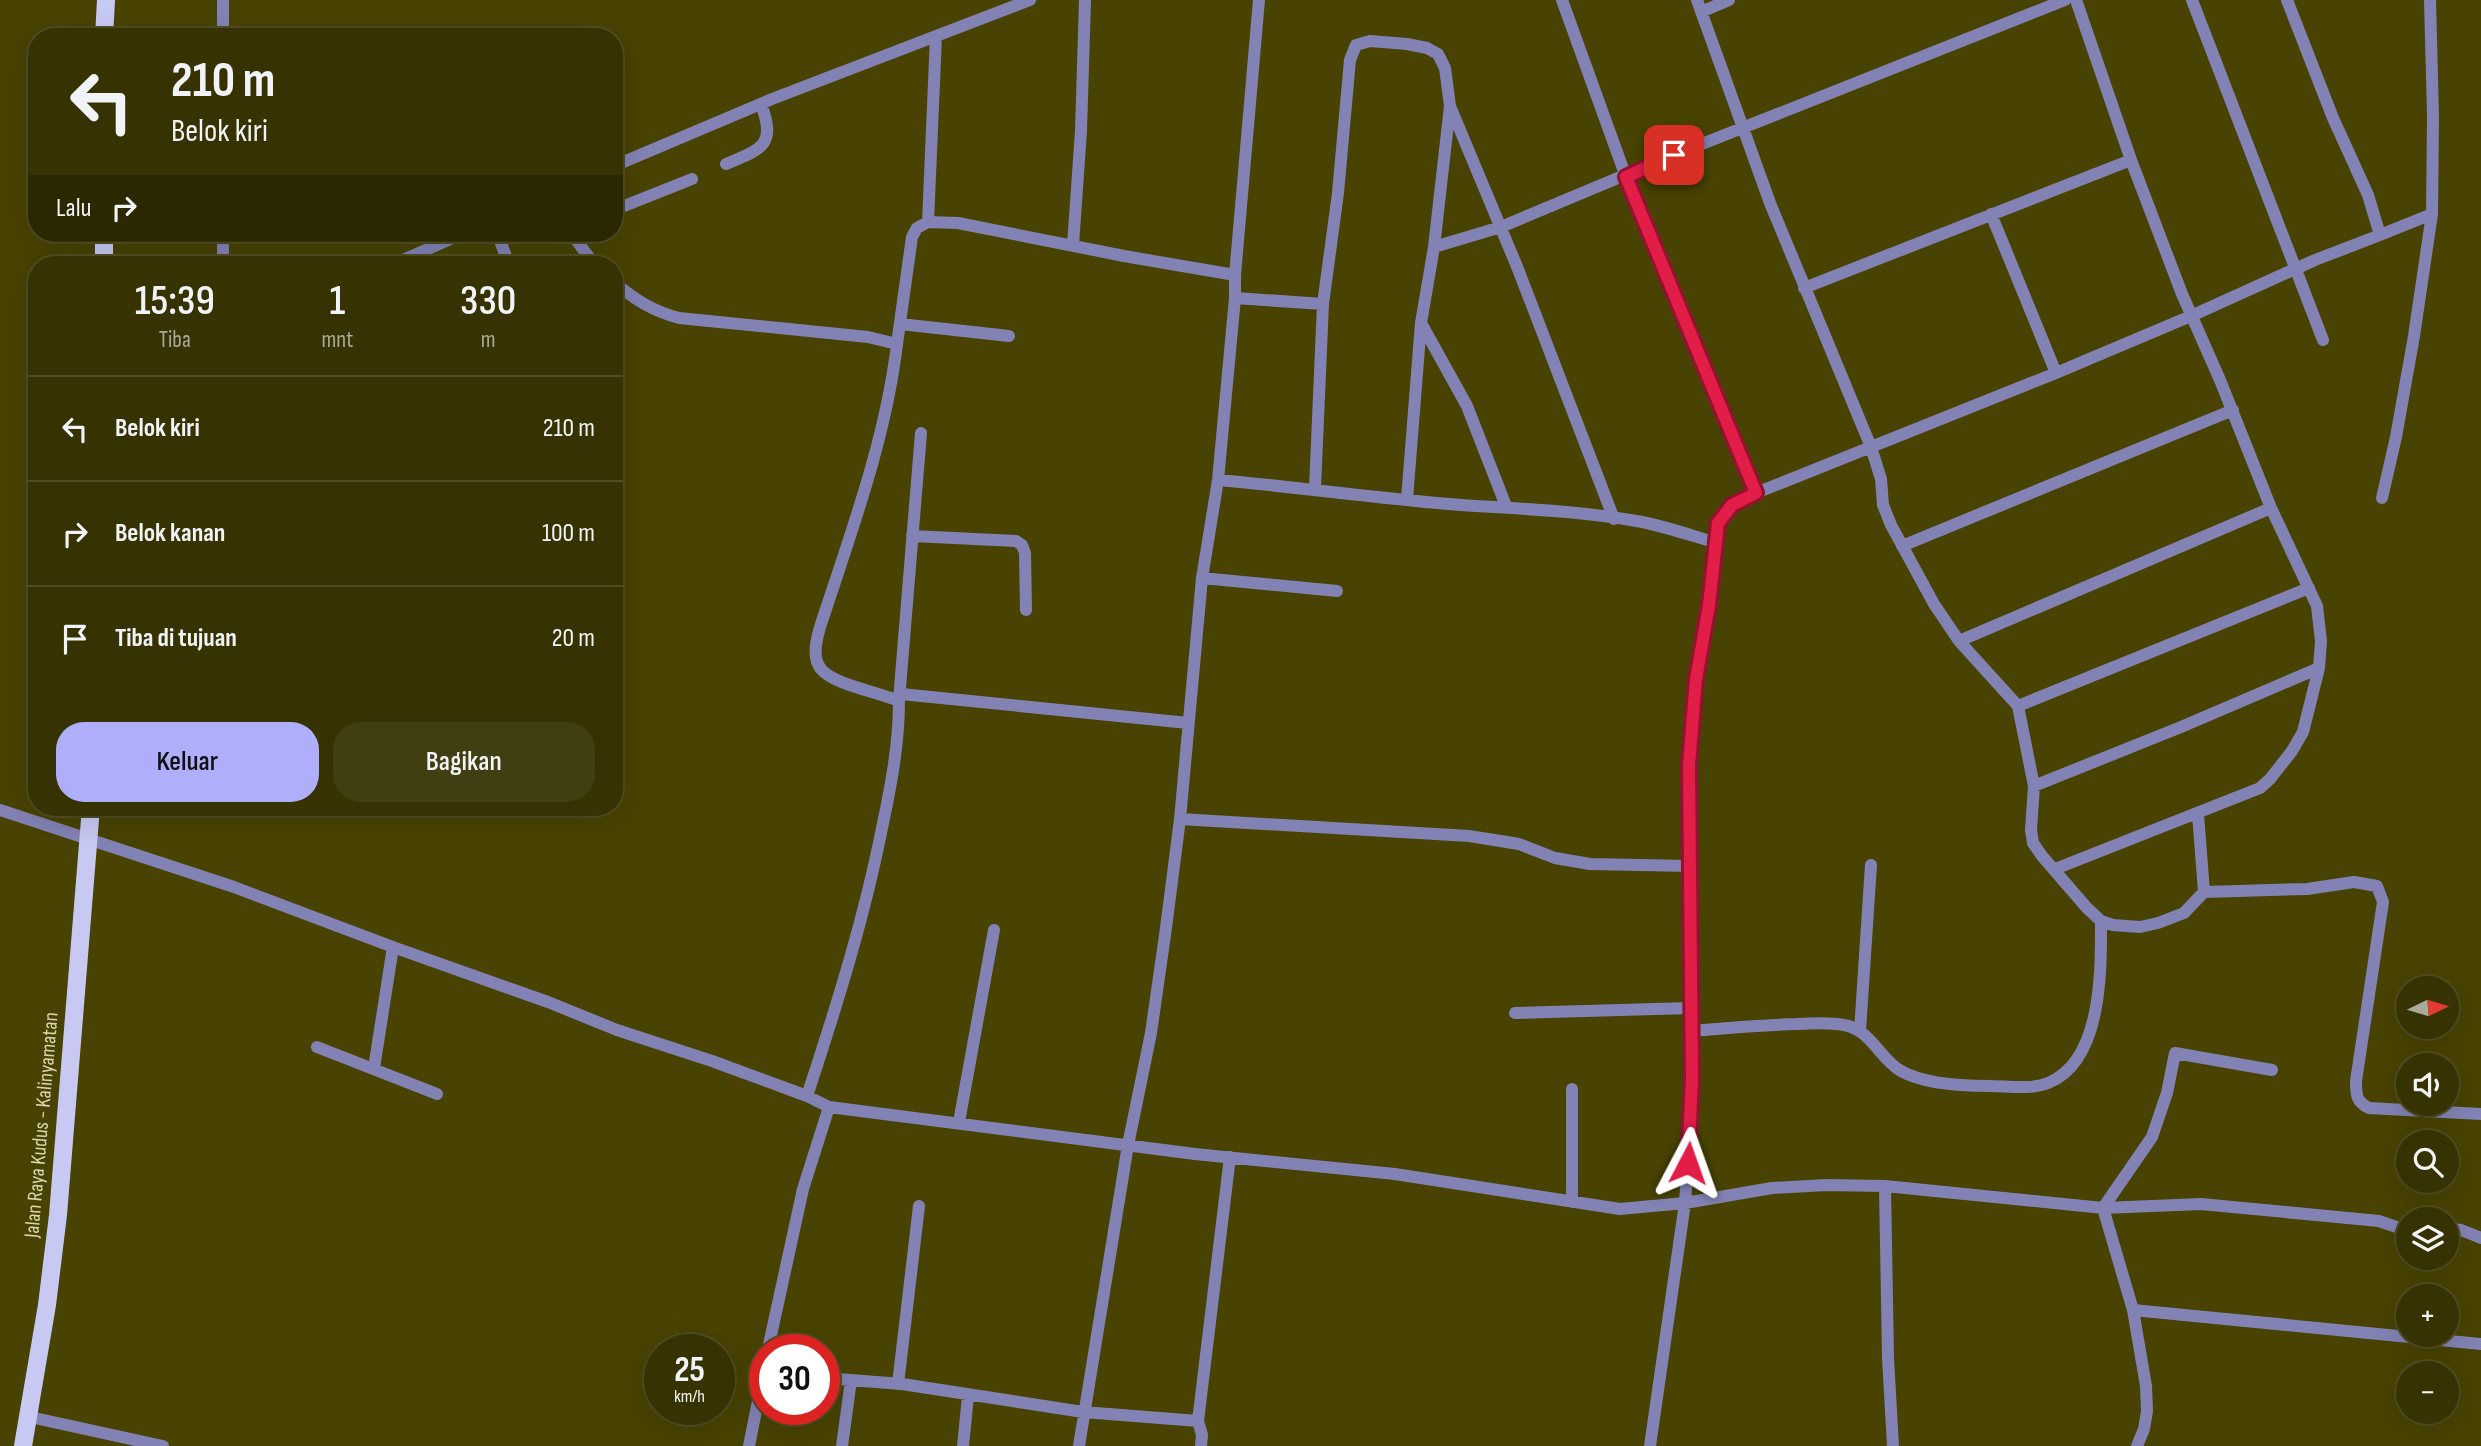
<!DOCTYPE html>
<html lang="id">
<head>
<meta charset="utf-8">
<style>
	:root { --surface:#363202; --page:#413e11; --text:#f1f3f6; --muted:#aa9; --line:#504d24; --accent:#afaefa }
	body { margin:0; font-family:"Sofia Sans Condensed",sans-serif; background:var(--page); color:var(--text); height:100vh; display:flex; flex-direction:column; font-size:26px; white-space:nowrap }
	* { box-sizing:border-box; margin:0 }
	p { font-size:23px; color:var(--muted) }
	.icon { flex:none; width:38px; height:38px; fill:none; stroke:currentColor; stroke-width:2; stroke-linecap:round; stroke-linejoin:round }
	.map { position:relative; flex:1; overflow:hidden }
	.panel { position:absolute; left:28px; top:256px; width:595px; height:560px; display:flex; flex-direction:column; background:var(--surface); border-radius:28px; box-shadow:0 7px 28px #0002,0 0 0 2px var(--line) }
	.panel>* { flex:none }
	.guide { position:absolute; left:28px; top:28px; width:595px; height:214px; border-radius:28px; box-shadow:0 7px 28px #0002,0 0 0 2px var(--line); background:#363202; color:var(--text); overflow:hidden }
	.needle { width:46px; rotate:85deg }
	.tools { position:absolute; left:2396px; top:976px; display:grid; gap:14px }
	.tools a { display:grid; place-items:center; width:63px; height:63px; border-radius:50%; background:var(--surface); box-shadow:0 7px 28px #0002,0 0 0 2px var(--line); font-size:35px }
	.speed { position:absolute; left:644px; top:1334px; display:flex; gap:14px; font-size:35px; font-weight:700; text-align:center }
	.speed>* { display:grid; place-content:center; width:91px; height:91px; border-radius:50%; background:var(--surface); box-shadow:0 7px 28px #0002,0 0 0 2px var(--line); line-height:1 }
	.speed small { font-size:18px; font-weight:400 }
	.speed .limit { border:10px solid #d22; background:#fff; color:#111 }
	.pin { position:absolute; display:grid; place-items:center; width:60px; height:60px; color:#fff; margin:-30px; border-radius:14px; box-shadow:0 4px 10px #0006 }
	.me { position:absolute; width:77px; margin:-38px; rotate:4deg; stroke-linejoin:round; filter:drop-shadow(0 0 5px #0008) }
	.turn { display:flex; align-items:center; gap:24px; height:147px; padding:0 28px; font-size:32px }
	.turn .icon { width:91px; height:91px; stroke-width:2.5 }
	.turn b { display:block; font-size:49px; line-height:60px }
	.then { display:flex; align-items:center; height:66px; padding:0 28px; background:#0003; gap:14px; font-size:26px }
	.eta { display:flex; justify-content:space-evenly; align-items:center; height:119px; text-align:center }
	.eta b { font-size:42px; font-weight:600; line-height:49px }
	.action { display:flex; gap:14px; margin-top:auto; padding:14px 28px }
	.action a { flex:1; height:80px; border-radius:28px; background:var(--accent); color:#111; font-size:28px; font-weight:600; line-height:80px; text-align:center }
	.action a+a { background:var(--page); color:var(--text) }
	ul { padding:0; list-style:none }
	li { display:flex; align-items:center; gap:21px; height:105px; padding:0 28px; border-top:2px solid var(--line) }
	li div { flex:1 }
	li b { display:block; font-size:26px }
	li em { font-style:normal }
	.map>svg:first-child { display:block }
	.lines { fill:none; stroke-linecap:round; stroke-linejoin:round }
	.minor { stroke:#8282b4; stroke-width:12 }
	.major { stroke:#c8c9f2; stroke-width:18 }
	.route-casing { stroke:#92132f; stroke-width:18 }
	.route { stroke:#e11d48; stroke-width:12 }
	.labels { text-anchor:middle; stroke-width:6; stroke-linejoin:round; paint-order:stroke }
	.street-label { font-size:21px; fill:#d8d5b1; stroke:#484302 }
</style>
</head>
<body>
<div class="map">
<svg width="2481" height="1446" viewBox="0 0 2481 1446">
	<rect width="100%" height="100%" fill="#484302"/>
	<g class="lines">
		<path class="minor" d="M1562,0L1626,177L1756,493
			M1697,0L1770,203L1871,447L1881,479L1883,505L1891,525L1934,604L1959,641L2018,706L2034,786L2031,830L2033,843L2042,856L2087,908L2101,921L2113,925L2140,927L2158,923L2184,913L2204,892L2198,814
			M2192,0L2323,340
			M1701,12L1729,0
			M223,37V0
			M1450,106L1518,269L1614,519
			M726,164C761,149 777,146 761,104
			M614,166L772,99L1030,0
			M614,210L692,179
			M1991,214L2056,373
			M928,222L936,36
			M497,233L509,264
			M571,233L594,264
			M2380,235L2432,214
			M1073,245L1081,131L1085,0
			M1434,247L1501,227L1649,165L2065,0
			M223,264V233
			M394,264L464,233
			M614,282C635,300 653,311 679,318L868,337L897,344C886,436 854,524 825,612C820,627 809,655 821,669C834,685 879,692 899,701C899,744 891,786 882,828C864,919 836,1008 807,1096
			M1804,288L2131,160
			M1235,298L1323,304
			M1421,323L1467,406L1506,506
			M900,324L1009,336
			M897,344L912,237L917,228L928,222L958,223L1124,256L1235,275
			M1218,480C1299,487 1380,499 1462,505C1522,509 1583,511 1642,522C1666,527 1690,535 1714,542
			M1315,488L1323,304L1338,193L1350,60L1356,45L1370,41L1407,44L1427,48L1438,54L1445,68L1450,106L1434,247L1421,323L1407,499
			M2382,498L2396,437L2414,336L2432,214L2433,116L2430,0
			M912,536L1016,541L1022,545L1025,553L1026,610
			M1902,546L2233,410
			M1202,578L1337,591
			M1959,641L2271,508
			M901,694L1188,723
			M899,700L921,433
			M2018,706L2309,588
			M2034,786L2181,727L2319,668
			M0,810L234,887L393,947L548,1002L617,1030L712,1061L807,1096L829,1107L1195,1154L1395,1174L1620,1209L1685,1203L1772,1188L1826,1185L1885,1186L2103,1208L2133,1310L2146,1386L2147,1411L2144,1429L2137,1446
			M1180,819L1469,836L1519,844L1555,858L1590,864L1690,866
			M2055,869L2260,788L2270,779L2292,751L2303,732L2319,668L2321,641L2317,606L2271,508L2220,380L2182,294L2131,160L2076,0
			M2204,892L2307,889L2354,882L2377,886L2383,902L2356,1081C2356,1094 2356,1102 2369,1108L2481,1114
			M1515,1013L1690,1008
			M1690,1031C1726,1028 1761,1025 1797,1024C1812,1023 1829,1022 1844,1025C1870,1029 1880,1059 1901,1071C1924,1084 1963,1086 1989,1086C2007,1086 2031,1090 2048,1083C2103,1061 2101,969 2101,921
			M1860,1031L1871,865
			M317,1047L437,1094
			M374,1068L393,947
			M2272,1070L2175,1053L2167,1093L2152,1137L2103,1208L2201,1204L2379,1221L2408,1231
			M959,1122L994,930
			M1885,1186L1888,1358L1893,1446
			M1572,1202V1089
			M2446,1228L2461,1230L2481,1238
			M2133,1310L2481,1344
			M768,1349L803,1189L829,1107
			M824,1378L902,1384L1083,1412L1198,1421
			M898,1384L919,1206
			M30,1417L163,1446
			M749,1446L764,1371
			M842,1446L851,1380
			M963,1446L968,1396
			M1079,1446L1128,1145L1151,1033L1166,928L1180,819L1202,578L1218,480L1235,298V275L1259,0
			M1201,1446L1202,1435L1198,1421L1230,1157
			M1650,1446L1685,1203L1689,1144L1692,1079L1689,813L1691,722L1718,522L1732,505L1756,493L2056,373L2191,316L2315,260L2380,235L2368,195L2333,118L2287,0"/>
		<path class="major" d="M104,37L106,0
			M104,233V264
			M23,1446L47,1305L58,1215L91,807"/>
	</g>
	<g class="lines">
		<g class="route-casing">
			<path id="route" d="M1674,155L1626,177L1756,493L1732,505L1718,523L1709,605L1696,679L1689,765L1692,1079L1688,1163"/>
		</g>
		<use href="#route" class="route"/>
	</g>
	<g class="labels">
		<g class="street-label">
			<text transform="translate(41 1125) rotate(-85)" y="7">Jalan Raya Kudus - Kalinyamatan</text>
		</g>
	</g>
</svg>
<div class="tools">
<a><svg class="needle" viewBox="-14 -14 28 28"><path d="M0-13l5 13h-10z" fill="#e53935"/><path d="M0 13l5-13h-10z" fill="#aa9"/></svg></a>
<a><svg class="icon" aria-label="sound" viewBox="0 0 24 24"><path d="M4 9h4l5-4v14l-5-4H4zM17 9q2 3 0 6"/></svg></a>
<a><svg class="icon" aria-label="search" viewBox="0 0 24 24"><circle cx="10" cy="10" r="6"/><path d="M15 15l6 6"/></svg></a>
<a><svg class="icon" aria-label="layers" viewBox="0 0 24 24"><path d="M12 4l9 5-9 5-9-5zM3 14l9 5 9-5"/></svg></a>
<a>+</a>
<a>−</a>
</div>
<div class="speed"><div>25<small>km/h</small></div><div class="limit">30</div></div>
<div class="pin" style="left:1674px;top:155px;background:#d93025"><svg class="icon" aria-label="arrive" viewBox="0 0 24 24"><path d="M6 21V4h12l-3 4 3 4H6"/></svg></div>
<svg class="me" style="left:1688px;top:1163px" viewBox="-20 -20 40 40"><path d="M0-17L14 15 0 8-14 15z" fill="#e11d48" stroke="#fff" stroke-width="4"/></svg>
<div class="guide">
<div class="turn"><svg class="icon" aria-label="left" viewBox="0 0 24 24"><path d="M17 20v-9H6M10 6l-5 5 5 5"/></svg><div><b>210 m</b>Belok kiri</div></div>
<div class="then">Lalu<svg class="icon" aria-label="right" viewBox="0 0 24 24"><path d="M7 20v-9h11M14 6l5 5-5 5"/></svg></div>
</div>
<section class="panel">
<div class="eta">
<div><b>15:39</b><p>Tiba</p></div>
<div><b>1</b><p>mnt</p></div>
<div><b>330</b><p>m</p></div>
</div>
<ul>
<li><svg class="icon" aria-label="left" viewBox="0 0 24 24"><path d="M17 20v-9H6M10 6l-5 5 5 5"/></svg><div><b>Belok kiri</b></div><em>210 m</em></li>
<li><svg class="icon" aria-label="right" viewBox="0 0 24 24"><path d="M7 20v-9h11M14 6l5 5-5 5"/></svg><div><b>Belok kanan</b></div><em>100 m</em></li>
<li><svg class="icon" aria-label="arrive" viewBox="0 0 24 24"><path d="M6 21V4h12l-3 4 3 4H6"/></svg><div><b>Tiba di tujuan</b></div><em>20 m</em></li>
</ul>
<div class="action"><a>Keluar</a><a>Bagikan</a></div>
</section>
</div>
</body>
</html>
